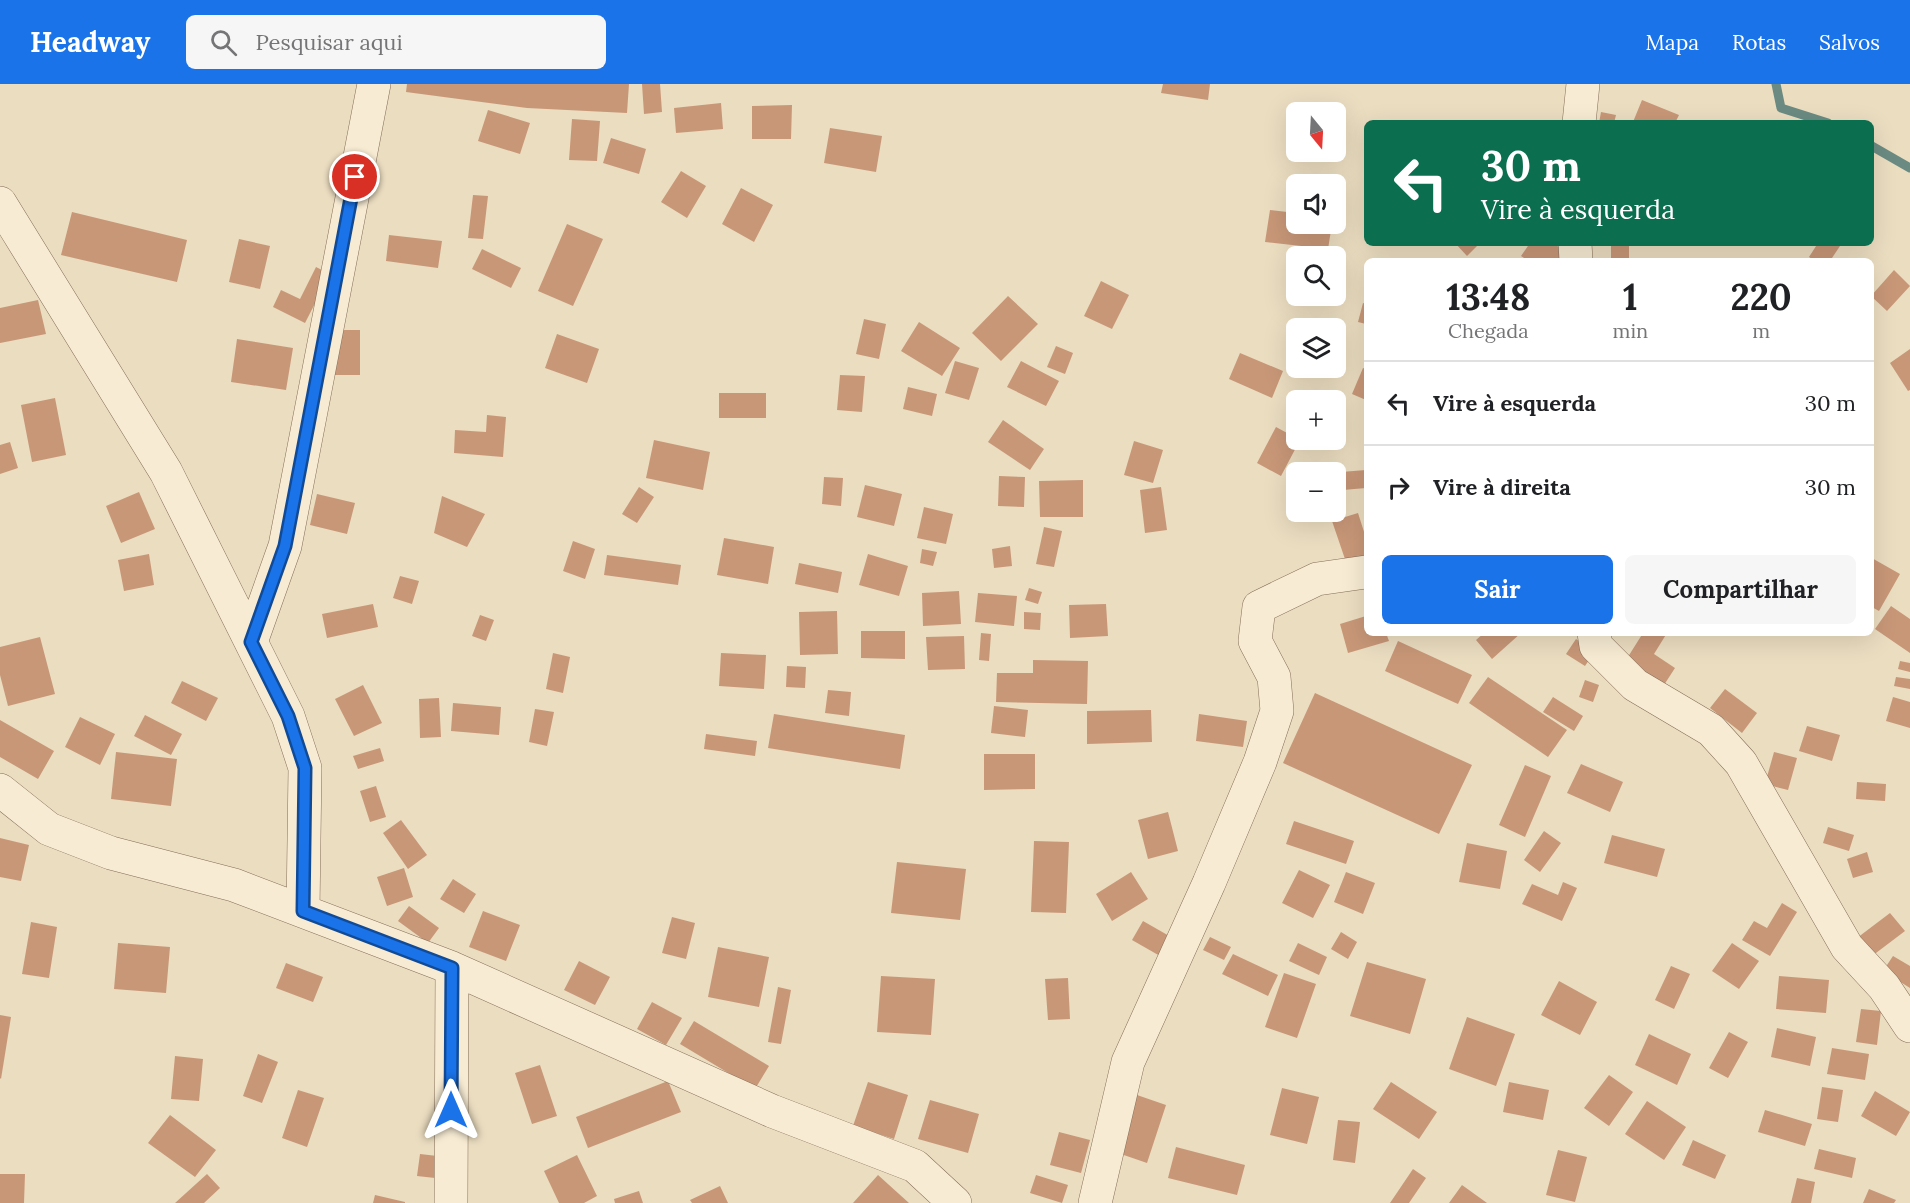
<!DOCTYPE html>
<html lang="pt">
<head>
<meta charset="utf-8">
<style>
	:root { --surface:#fff; --page:#f6f6f6; --text:#202124; --muted:#757577; --line:#e0e0e0; --accent:#1a73e8 }
	body { margin:0; font-family:Lora,serif; background:var(--page); color:var(--text); height:100vh; display:flex; flex-direction:column; font-size:22px; white-space:nowrap }
	* { box-sizing:border-box; margin:0 }
	p { font-size:20px; color:var(--muted) }
	.icon { flex:none; width:33px; height:33px; fill:none; stroke:currentColor; stroke-width:2; stroke-linecap:round; stroke-linejoin:round }
	.map { position:relative; flex:1; overflow:hidden }
	.sheet { position:absolute; left:1364px; top:174px; width:510px; height:378px; display:flex; flex-direction:column; background:var(--surface); border-radius:9px; box-shadow:0 6px 24px #0002 }
	.sheet>* { flex:none }
	.hud { position:absolute; left:1364px; top:36px; width:510px; height:126px; border-radius:9px; box-shadow:0 6px 24px #0002; background:#0b6e4f; color:#fff; overflow:hidden }
	.needle { width:39px; rotate:162deg }
	.fabs { position:absolute; left:1286px; top:18px; display:grid; gap:12px }
	.fabs a { display:grid; place-items:center; width:60px; height:60px; border-radius:9px; background:var(--surface); box-shadow:0 6px 24px #0002; font-size:30px }
	.pin { position:absolute; display:grid; place-items:center; width:51px; height:51px; color:#fff; margin:-26px; border:3px solid #fff; border-radius:50%; box-shadow:0 2px 6px #0007 }
	.me { position:absolute; width:66px; margin:-33px; rotate:0deg; stroke-linejoin:round; filter:drop-shadow(0 0 4px #0008) }
	.turn { display:flex; align-items:center; gap:21px; height:126px; padding:0 18px; font-size:27px }
	.turn .icon { width:78px; height:78px; stroke-width:2.5 }
	.turn b { display:block; font-size:42px; line-height:51px }
	.eta { display:flex; justify-content:space-evenly; align-items:center; height:102px; text-align:center }
	.eta b { font-size:36px; font-weight:800; line-height:42px }
	.primary-button { display:flex; gap:12px; margin-top:auto; padding:12px 18px }
	.primary-button a { flex:1; height:69px; border-radius:9px; background:var(--accent); color:#fff; font-size:24px; font-weight:800; line-height:69px; text-align:center }
	.primary-button a+a { background:var(--page); color:var(--text) }
	ul { padding:0; list-style:none }
	li { display:flex; align-items:center; gap:18px; height:84px; padding:0 18px; border-top:2px solid var(--line) }
	li div { flex:1 }
	li b { display:block; font-size:22px }
	li em { font-style:normal }
	header { display:flex; align-items:center; gap:36px; box-sizing:border-box; height:84px; padding:0 30px; background:var(--accent); color:#fff }
	header strong { font-size:28px }
	nav { display:flex; gap:33px; margin-inline-start:auto; font-size:21px }
	.search { width:420px; height:54px; background:var(--page); display:flex; align-items:center; gap:15px; box-sizing:border-box; padding:0 21px; border-radius:9px; color:var(--muted); font-size:22px }
	.map>svg:first-child { display:block }
	.lines { fill:none; stroke-linecap:round; stroke-linejoin:round }
	.stream { stroke:#6b8b82; stroke-width:9 }
	.building { fill:#c89778 }
	.minor-casing { stroke:#846e59; stroke-width:34 }
	.minor { stroke:#f7ebd3; stroke-width:33 }
	.route-casing { stroke:#114b97; stroke-width:15 }
	.route { stroke:#1a73e8; stroke-width:10 }
</style>
</head>
<body>
<header>
<strong>Headway</strong>
<div class="search"><svg class="icon" aria-label="search" viewBox="0 0 24 24"><circle cx="10" cy="10" r="6"/><path d="M15 15l6 6"/></svg>Pesquisar aqui</div>
<nav><a>Mapa</a><a>Rotas</a><a>Salvos</a></nav>
</header>
<div class="map">
<svg width="1910" height="1119" viewBox="0 0 1910 1119">
	<rect width="100%" height="100%" fill="#ebddc0"/>
	<g class="lines">
		<path class="stream" d="M1776,0L1781,24L1828,39
			M1870,61L1910,84"/>
	</g>
	<path class="building" d="M407,0H629L627,29L527,24L406,8Z
		M642,0H660L662,28L644,30Z
		M1163,0H1210L1208,16L1161,9Z
		M1642,16L1679,31L1675,39L1633,38Z
		M721,19L723,45L676,49L674,24Z
		M792,21L791,55H752V22Z
		M488,26L530,39L520,70L478,57Z
		M1601,28L1616,31L1614,39H1599Z
		M572,35L600,37L597,77L569,76Z
		M830,44L882,52L876,88L824,79Z
		M611,54L646,65L639,90L603,79Z
		M681,87L706,102L687,134L661,118Z
		M741,104L773,121L754,158L722,140Z
		M473,111L488,112L483,155L468,154Z
		M1270,126L1296,129V140H1332L1328,165L1265,158Z
		M72,128L187,156L177,198L61,171Z
		M567,140L603,155L573,222L538,207Z
		M389,151L442,157L438,184L386,177Z
		M239,155L270,162L260,205L229,198Z
		M1455,159H1480L1467,172Z
		M1530,159H1553L1576,175L1574,177H1529L1521,172Z
		M1611,159H1629V177H1611Z
		M1818,159H1842L1830,177H1815L1809,173Z
		M482,165L521,184L511,204L472,185Z
		M316,183L330,190L305,239L273,223L281,206L300,215Z
		M1894,186L1910,202L1887,227L1871,212Z
		M1101,197L1129,211L1112,245L1084,232Z
		M1008,212L1038,240L1001,277L972,249Z
		M38,216L46,250L0,259V224Z
		M1363,219L1366,220V240L1358,238Z
		M864,235L886,240L879,275L856,270Z
		M919,238L960,264L942,292L901,267Z
		M322,246H360V291H322Z
		M557,250L599,265L587,299L545,284Z
		M237,255L293,264L286,306L231,298Z
		M1056,262L1073,269L1065,290L1047,283Z
		M1910,265V306L1908,307L1890,279Z
		M1240,269L1283,287L1272,314L1229,295Z
		M955,277L979,284L969,316L945,309Z
		M1021,277L1059,297L1046,322L1007,303Z
		M1363,284L1366,285V316L1352,310Z
		M840,291L865,292L862,328L837,326Z
		M908,303L937,310L932,332L903,325Z
		M719,309H766V334H719Z
		M55,314L66,371L32,378L21,321Z
		M487,331L506,333L503,373L454,369L455,346L486,348Z
		M1003,336L1044,365L1030,386L988,358Z
		M1276,343L1300,356L1281,392L1257,379Z
		M654,356L710,368L703,406L646,394Z
		M1134,357L1163,366L1153,399L1124,391Z
		M10,358L18,384L0,390V361Z
		M1366,386V404L1343,406L1341,388Z
		M999,392L1025,393L1024,423L998,422Z
		M824,393L843,394L841,422L822,420Z
		M1083,396V433H1040L1039,397Z
		M865,401L902,410L894,442L857,433Z
		M639,403L654,413L637,439L622,430Z
		M1161,403L1167,446L1145,449L1140,406Z
		M139,408L155,445L121,459L106,422Z
		M317,410L355,419L347,450L310,441Z
		M442,412L485,430L467,463L434,449Z
		M924,423L953,430L946,460L917,454Z
		M1358,429L1366,454V474L1347,481L1332,437Z
		M1044,443L1062,447L1054,483L1036,480Z
		M724,454L774,463L768,500L717,491Z
		M573,457L595,465L585,495L563,487Z
		M1010,462L1012,482L994,484L992,465Z
		M922,465L937,468L933,482L920,479Z
		M149,470L154,501L124,507L118,476Z
		M868,470L908,482L899,512L859,501Z
		M607,471L681,481L678,501L604,491Z
		M1870,473L1900,490L1879,527L1870,522Z
		M799,479L842,488L838,509L795,500Z
		M400,492L419,497L412,520L393,514Z
		M1029,504L1042,508L1038,520L1025,516Z
		M959,507L961,540L923,542L922,509Z
		M978,509L1017,512L1014,542L975,538Z
		M373,520L378,543L327,554L322,530Z
		M1106,520L1108,552L1070,554L1069,521Z
		M1891,522L1910,535V569L1875,545Z
		M837,527L838,570L800,571L799,528Z
		M1024,528L1041,529L1040,546L1024,545Z
		M480,531L494,536L486,557L472,552Z
		M1366,532V549H1386L1389,557L1348,569L1340,540Z
		M861,547H905V575L861,574Z
		M981,549L991,550L989,577L979,576Z
		M1484,549H1521L1492,575L1476,556Z
		M1643,549H1667L1654,570L1675,584L1664,601L1626,576Z
		M964,552L965,585L928,586L926,553Z
		M40,553L55,610L8,622L0,591V563Z
		M1576,555L1595,567L1585,582L1566,570Z
		M1398,557L1472,591L1458,620L1385,587Z
		M553,569L570,573L563,609L546,605Z
		M721,569L766,571L764,605L719,602Z
		M1033,576L1088,577L1087,620L996,618L997,589H1033Z
		M1900,577L1910,579V588L1898,585Z
		M787,582L806,583L805,604L786,603Z
		M1488,593L1567,646L1548,673L1469,619Z
		M1896,593L1910,595V605L1894,602Z
		M1585,596L1599,601L1593,618L1579,613Z
		M182,597L218,614L206,637L171,619Z
		M363,601L382,639L354,652L335,615Z
		M1725,605L1757,629L1742,649L1710,624Z
		M828,606L851,608L849,632L825,629Z
		M1315,609L1472,681L1439,750L1283,679Z
		M1553,613L1583,632L1574,647L1543,628Z
		M1893,613L1910,618V644L1886,637Z
		M439,614L441,653L420,654L419,615Z
		M453,619L501,623L499,651L451,647Z
		M994,622L1028,626L1025,653L991,649Z
		M535,625L554,628L547,662L529,658Z
		M1151,626L1152,658L1087,660V627Z
		M774,630L905,651L900,685L768,664Z
		M1199,630L1247,637L1243,663L1196,657Z
		M145,631L182,650L171,671L134,652Z
		M80,633L115,650L100,681L65,663Z
		M0,636L54,667L38,695L0,673Z
		M1807,642L1840,651L1832,677L1799,667Z
		M706,650L757,657L755,672L704,665Z
		M380,664L384,677L358,685L353,672Z
		M116,668L177,675L171,722L111,715Z
		M1774,668L1797,674L1788,706L1765,700Z
		M984,670H1035V705L984,706Z
		M1581,680L1623,698L1610,728L1567,709Z
		M1525,681L1551,692L1525,753L1499,741Z
		M1857,698L1886,700L1885,717L1856,715Z
		M376,702L386,733L370,738L360,707Z
		M1168,728L1178,767L1148,775L1138,736Z
		M401,736L427,771L408,785L383,749Z
		M1294,737L1354,757L1346,780L1286,760Z
		M1828,743L1854,751L1849,767L1823,759Z
		M1544,747L1561,759L1540,788L1524,776Z
		M1612,751L1665,765L1657,793L1604,779Z
		M0,754L29,761L21,797L0,793Z
		M1034,757L1069,758L1066,829L1031,828Z
		M1467,759L1507,767L1500,805L1459,798Z
		M1867,768L1873,788L1853,794L1847,775Z
		M897,778L966,785L960,836L891,829Z
		M404,784L413,813L387,822L377,793Z
		M1299,786L1330,801L1313,834L1282,819Z
		M1131,788L1148,815L1112,837L1096,810Z
		M1346,788L1375,799L1363,830L1334,818Z
		M453,795L476,810L464,829L440,815Z
		M1563,798L1577,804L1562,837L1522,820L1532,800L1558,811Z
		M1782,819L1797,828L1770,872L1742,856L1754,837L1767,844Z
		M409,822L439,844L428,859L398,837Z
		M483,827L520,841L506,877L469,863Z
		M1890,829L1905,847L1872,872L1857,854Z
		M672,833L695,839L686,875L662,869Z
		M1143,837L1171,853L1160,872L1132,856Z
		M31,838L57,843L49,894L22,890Z
		M1341,848L1357,858L1348,875L1331,865Z
		M1210,853L1231,863L1224,876L1203,866Z
		M118,859L170,863L166,909L114,905Z
		M1298,859L1327,873L1319,891L1289,877Z
		M1732,859L1759,877L1739,905L1712,887Z
		M718,863L769,873L759,923L708,913Z
		M1233,870L1278,891L1268,912L1222,890Z
		M1893,872L1910,882V904L1883,887Z
		M579,877L610,893L595,921L564,906Z
		M1367,878L1426,895L1410,950L1350,932Z
		M286,879L323,893L313,918L276,904Z
		M1671,882L1690,890L1674,925L1655,916Z
		M1284,889L1316,900L1297,954L1265,943Z
		M881,892L935,895L931,951L877,948Z
		M1779,892L1829,896L1826,929L1776,925Z
		M1068,894L1070,935L1048,936L1045,895Z
		M1559,897L1597,918L1580,951L1541,931Z
		M778,903L791,906L781,960L768,958Z
		M652,918L682,934L666,961L637,945Z
		M1861,925L1881,927L1877,961L1856,958Z
		M0,931L11,933L1,995L0,994Z
		M1467,933L1515,950L1496,1002L1449,985Z
		M694,937L769,982L755,1005L680,960Z
		M1777,944L1816,953L1810,982L1771,973Z
		M1729,948L1748,958L1728,994L1709,984Z
		M1649,950L1691,970L1677,1001L1635,981Z
		M1832,964L1869,970L1865,996L1827,990Z
		M258,970L278,978L262,1019L243,1012Z
		M175,972L203,975L199,1017L171,1015Z
		M540,981L557,1032L532,1040L515,989Z
		M1609,991L1633,1008L1609,1042L1584,1024Z
		M668,997L681,1028L588,1064L576,1033Z
		M868,998L908,1011L894,1055L853,1042Z
		M1391,998L1437,1028L1419,1055L1373,1025Z
		M1509,998L1549,1006L1543,1036L1503,1028Z
		M1822,1003L1843,1006L1838,1038L1817,1035Z
		M1282,1004L1319,1013L1307,1060L1270,1051Z
		M298,1006L324,1014L307,1063L282,1054Z
		M1875,1007L1910,1028L1896,1052L1861,1032Z
		M1137,1011L1166,1021L1147,1079L1118,1069Z
		M930,1016L979,1030L968,1069L918,1055Z
		M1647,1017L1686,1043L1664,1076L1625,1050Z
		M1765,1026L1812,1040L1805,1062L1758,1048Z
		M170,1031L216,1066L195,1093L148,1059Z
		M1338,1036L1360,1038L1355,1079L1333,1076Z
		M1059,1048L1090,1056L1081,1089L1050,1081Z
		M1693,1056L1726,1071L1715,1095L1682,1081Z
		M1176,1063L1245,1081L1237,1111L1168,1094Z
		M1819,1065L1856,1074L1852,1094L1814,1085Z
		M1558,1066L1587,1073L1575,1118L1546,1111Z
		M420,1070L446,1073L444,1095L417,1092Z
		M577,1071L597,1112L584,1119H559L544,1087Z
		M1413,1085L1426,1094L1409,1119H1390Z
		M0,1090H25L24,1119H0Z
		M207,1090L220,1104L204,1119H175Z
		M878,1091L909,1119H853Z
		M1036,1091L1068,1101L1062,1119L1030,1109Z
		M1797,1094L1815,1098L1811,1119H1791Z
		M1462,1101L1487,1119H1449Z
		M720,1102L728,1119H692L690,1116Z
		M1869,1105L1896,1116L1894,1119H1863Z
		M639,1107L643,1119H615L614,1115Z
		M375,1111L405,1118V1119H373Z"/>
	<g class="lines">
		<g class="minor-casing">
			<path id="minor" d="M1579,39L1583,0
				M0,119L166,388L288,632L305,684L303,827
				M1575,159L1576,177
				M1594,549L1596,562L1635,601L1711,646L1741,679L1847,863L1884,903L1910,942
				M251,558L285,462L374,0
				M0,706L49,745L111,769L234,801L452,884L772,1027L915,1082L955,1119
				M451,1119L452,884
				M1095,1119L1128,978L1209,799L1260,678L1277,627L1274,593L1255,557L1259,523L1317,495L1366,488"/>
		</g>
		<use href="#minor" class="minor"/>
	</g>
	<g class="lines">
		<g class="route-casing">
			<path id="route" d="M355,93L285,462L251,558L288,632L305,684L303,827L452,884L451,1026"/>
		</g>
		<use href="#route" class="route"/>
	</g>
</svg>
<div class="fabs">
<a><svg class="needle" viewBox="-14 -14 28 28"><path d="M0-13l5 13h-10z" fill="#e53935"/><path d="M0 13l5-13h-10z" fill="#757577"/></svg></a>
<a><svg class="icon" aria-label="sound" viewBox="0 0 24 24"><path d="M4 9h4l5-4v14l-5-4H4zM17 9q2 3 0 6"/></svg></a>
<a><svg class="icon" aria-label="search" viewBox="0 0 24 24"><circle cx="10" cy="10" r="6"/><path d="M15 15l6 6"/></svg></a>
<a><svg class="icon" aria-label="layers" viewBox="0 0 24 24"><path d="M12 4l9 5-9 5-9-5zM3 14l9 5 9-5"/></svg></a>
<a>+</a>
<a>−</a>
</div>
<div class="pin" style="left:355px;top:93px;background:#d93025"><svg class="icon" aria-label="arrive" viewBox="0 0 24 24"><path d="M6 21V4h12l-3 4 3 4H6"/></svg></div>
<svg class="me" style="left:451px;top:1026px" viewBox="-20 -20 40 40"><path d="M0-17L14 15 0 8-14 15z" fill="#1a73e8" stroke="#fff" stroke-width="4"/></svg>
<div class="hud">
<div class="turn"><svg class="icon" aria-label="left" viewBox="0 0 24 24"><path d="M17 20v-9H6M10 6l-5 5 5 5"/></svg><div><b>30 m</b>Vire à esquerda</div></div>
</div>
<section class="sheet">
<div class="eta">
<div><b>13:48</b><p>Chegada</p></div>
<div><b>1</b><p>min</p></div>
<div><b>220</b><p>m</p></div>
</div>
<ul>
<li><svg class="icon" aria-label="left" viewBox="0 0 24 24"><path d="M17 20v-9H6M10 6l-5 5 5 5"/></svg><div><b>Vire à esquerda</b></div><em>30 m</em></li>
<li><svg class="icon" aria-label="right" viewBox="0 0 24 24"><path d="M7 20v-9h11M14 6l5 5-5 5"/></svg><div><b>Vire à direita</b></div><em>30 m</em></li>
</ul>
<div class="primary-button"><a>Sair</a><a>Compartilhar</a></div>
</section>
</div>
</body>
</html>
